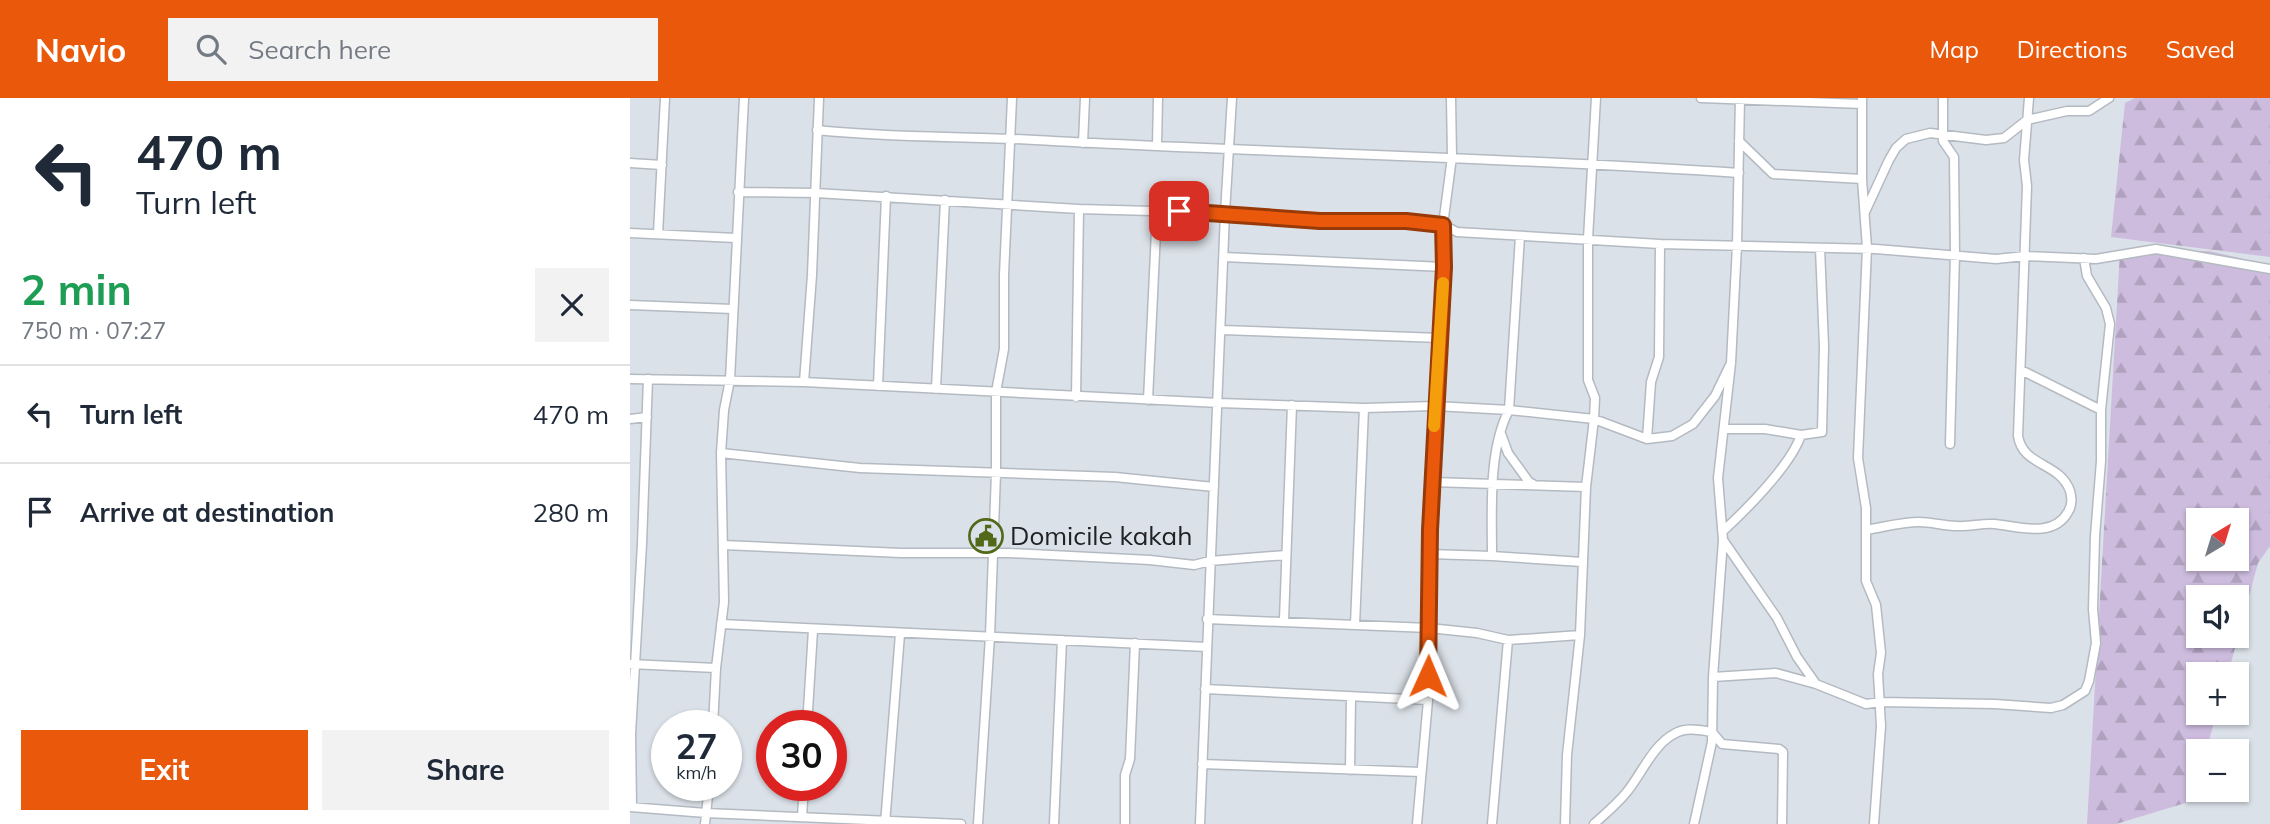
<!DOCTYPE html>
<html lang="en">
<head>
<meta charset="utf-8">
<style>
	:root { --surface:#fff; --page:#f2f2f3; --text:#1f2937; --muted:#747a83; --line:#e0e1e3; --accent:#ea580c }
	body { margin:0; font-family:Mulish,sans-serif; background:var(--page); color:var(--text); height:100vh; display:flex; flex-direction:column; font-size:26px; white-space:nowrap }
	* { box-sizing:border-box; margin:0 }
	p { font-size:23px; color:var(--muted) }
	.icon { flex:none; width:38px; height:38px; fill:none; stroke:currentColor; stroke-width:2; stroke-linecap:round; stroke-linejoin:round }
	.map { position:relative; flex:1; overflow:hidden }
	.panel { display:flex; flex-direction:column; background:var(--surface); width:630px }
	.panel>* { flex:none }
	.guide { background:#fff; color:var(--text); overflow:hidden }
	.needle { width:46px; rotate:38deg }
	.buttons { position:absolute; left:1556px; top:410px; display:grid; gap:14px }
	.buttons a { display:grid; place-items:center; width:63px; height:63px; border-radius:0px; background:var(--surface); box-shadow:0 2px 5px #0004; font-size:35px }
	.speed { position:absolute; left:21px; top:612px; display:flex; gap:14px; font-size:35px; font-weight:700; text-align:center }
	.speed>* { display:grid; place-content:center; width:91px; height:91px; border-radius:50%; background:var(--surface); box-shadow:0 2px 5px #0004; line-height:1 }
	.speed small { font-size:18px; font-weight:400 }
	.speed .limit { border:10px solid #d22; background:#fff; color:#111 }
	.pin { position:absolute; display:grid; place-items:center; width:60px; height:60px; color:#fff; margin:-30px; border-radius:14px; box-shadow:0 4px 10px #0006 }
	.me { position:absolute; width:77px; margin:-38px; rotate:1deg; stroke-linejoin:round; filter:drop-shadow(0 0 5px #0008) }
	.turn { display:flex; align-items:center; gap:24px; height:147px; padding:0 21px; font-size:32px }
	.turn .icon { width:91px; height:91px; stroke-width:2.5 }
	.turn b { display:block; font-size:49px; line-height:60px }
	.round { display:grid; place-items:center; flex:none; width:74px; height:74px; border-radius:0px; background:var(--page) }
	.overview { display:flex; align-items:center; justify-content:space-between; height:119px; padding:0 21px }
	h1 { font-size:42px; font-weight:700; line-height:52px; color:#1e9e55 }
	.button { display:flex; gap:14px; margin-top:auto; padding:14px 21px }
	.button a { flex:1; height:80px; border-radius:0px; background:var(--accent); color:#fff; font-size:28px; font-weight:700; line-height:80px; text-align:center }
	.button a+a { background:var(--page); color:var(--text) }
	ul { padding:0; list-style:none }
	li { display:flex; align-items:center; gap:21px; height:98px; padding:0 21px; border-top:2px solid var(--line) }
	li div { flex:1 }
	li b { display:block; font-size:26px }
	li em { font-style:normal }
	header { display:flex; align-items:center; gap:42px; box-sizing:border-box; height:98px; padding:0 35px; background:var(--accent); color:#fff }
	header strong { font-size:33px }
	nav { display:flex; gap:38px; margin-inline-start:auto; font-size:24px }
	.search { width:490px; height:63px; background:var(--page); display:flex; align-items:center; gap:18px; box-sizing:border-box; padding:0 24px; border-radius:0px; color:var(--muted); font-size:26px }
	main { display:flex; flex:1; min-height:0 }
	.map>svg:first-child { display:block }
	.forest { fill:url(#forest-firs); fill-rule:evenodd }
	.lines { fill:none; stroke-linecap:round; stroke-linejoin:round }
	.street-casing { stroke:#b4bac1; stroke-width:11 }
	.street { stroke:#fff; stroke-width:8 }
	.route-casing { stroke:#983908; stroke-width:18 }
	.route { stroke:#ea580c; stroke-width:12 }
	.slow { stroke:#f59e0b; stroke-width:12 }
	.labels { text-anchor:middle; stroke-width:5; stroke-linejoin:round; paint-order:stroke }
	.poi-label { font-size:26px; fill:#202224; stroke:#dbe1e8; text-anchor:start }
</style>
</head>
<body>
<header>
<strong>Navio</strong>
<div class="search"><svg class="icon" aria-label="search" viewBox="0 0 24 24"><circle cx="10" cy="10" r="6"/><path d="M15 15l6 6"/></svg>Search here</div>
<nav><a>Map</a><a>Directions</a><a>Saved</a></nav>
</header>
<main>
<section class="panel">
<div class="guide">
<div class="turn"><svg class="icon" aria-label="left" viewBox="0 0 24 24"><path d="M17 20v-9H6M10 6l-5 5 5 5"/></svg><div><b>470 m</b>Turn left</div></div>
</div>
<div class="overview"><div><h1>2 min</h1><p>750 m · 07:27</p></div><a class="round"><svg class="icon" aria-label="close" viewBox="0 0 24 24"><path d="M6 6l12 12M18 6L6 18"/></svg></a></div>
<ul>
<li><svg class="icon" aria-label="left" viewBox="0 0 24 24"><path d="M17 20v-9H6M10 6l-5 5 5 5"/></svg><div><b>Turn left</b></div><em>470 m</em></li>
<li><svg class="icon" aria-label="arrive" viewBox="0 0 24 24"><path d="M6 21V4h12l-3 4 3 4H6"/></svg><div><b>Arrive at destination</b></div><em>280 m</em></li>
</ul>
<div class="button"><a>Exit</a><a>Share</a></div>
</section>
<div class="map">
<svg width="1640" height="726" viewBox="0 0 1640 726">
	<defs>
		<pattern id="forest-firs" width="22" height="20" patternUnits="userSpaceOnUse" patternTransform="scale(1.75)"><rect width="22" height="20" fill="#cdbcde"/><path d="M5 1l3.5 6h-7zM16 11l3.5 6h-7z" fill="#b0a1be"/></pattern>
	</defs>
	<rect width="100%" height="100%" fill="#dbe1e8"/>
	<path class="forest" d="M1505,0H1640V159L1481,139L1495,5Z
		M1579,153L1640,167V448L1628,465L1598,576H1568V614H1587L1576,653H1568V682L1562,703L1486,726H1457L1490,154ZM1568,422H1606V460H1568ZM1568,499H1606V537H1568Z"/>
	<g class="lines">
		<g class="street-casing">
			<path id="street" d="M1071,0L1232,6
				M1232,0V81L1237,150L1228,360L1236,410V483L1246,507L1251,555L1248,576L1251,628L1244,726
				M1313,0V43L1324,59L1325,156L1320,346
				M187,32C259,40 332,38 405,42C639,55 874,59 1109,75
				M1109,43L1143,76L1232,81
				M453,45L455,0
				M527,48L528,0
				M0,65L32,67
				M108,94L186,95L449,111L595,115L690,123H776L813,127L827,134L1030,146L1246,151L1366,161L1395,158L1466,161L1526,151L1640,171
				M1235,114L1259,62L1266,50L1276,41L1300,35L1356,42L1374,40L1397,22L1437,13H1459L1479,0
				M0,135L106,140
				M28,136L35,0
				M594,159L814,169
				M0,207L103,211
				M592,232L810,240
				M1391,272L1471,312
				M0,281L174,284L589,305L734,310L805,308L879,312L964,321L1017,341L1042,338L1063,326L1085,298L1101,265
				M174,284L182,177L189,0
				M248,288L256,98
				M306,291L315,102
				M446,299L449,111
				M518,302L527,112
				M0,321L17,319
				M1094,331H1135L1171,337
				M871,336L878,355L899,384L903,386
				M1017,341L1021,284L1029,259L1030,146
				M91,355L230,370L485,379L584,389
				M802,384L956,389
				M1236,432C1254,429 1272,424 1289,424C1302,424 1314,428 1327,428C1339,429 1351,425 1364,426C1387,428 1423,441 1438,414C1442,408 1442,400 1440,393C1430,364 1393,369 1388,338L1397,88L1394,62L1399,0
				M1093,433C1116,412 1161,367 1171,337L1192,334L1194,248L1190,150
				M1093,442L1147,520L1167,559L1186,586
				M93,447L271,455H379L520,462L564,467L580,463L656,457
				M799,456L862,458L952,464
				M862,458C862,412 858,352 879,312L890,138
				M577,521L799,530L847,535L878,542L950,537
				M654,522L662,307
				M91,526L577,549
				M725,527L734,310
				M0,566L86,570
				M1083,579L1146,575L1186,586L1236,606L1250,604L1365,606L1421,610L1433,607L1455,593L1459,583L1466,545L1463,511L1465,438L1471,363V312L1480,226L1476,210L1457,178L1454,160
				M575,591L798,602
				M83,628L86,570L94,504L91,355L94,312L100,282L114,0
				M177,628L183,532
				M572,666L791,674
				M720,672L721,599
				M0,709L76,715L331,726
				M2,709L1,636L12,446L18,281
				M172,718L174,688
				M75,726L79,688
				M255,726L270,536
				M348,726L360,538L366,375V294L374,251V177L382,0
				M424,726L432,542
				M495,726V677L500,661L505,545
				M570,726L595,115L602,0
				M787,726L798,602L799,456L814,169L813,127L822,59L821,0
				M862,726L878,542
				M935,726L937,657L950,537L956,389L964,321L965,300L958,282V141L966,0
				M964,726C975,716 987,706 996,695C1011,677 1023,647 1044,636C1056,629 1069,632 1082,634L1092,646L1149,651L1153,654L1152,726
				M1064,726L1082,644L1083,579L1093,442L1088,380L1101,265L1107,147L1110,0"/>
		</g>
		<use href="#street" class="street"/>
	</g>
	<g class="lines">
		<g class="route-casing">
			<path id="route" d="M549,113L690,123H776L813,127L814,169L800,432L798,578"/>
		</g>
		<use href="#route" class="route"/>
		<path class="slow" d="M804,328L813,185"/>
	</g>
	<defs>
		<g id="civic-ring" transform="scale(1.75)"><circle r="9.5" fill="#dbe1e8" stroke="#516919" stroke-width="1.5"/><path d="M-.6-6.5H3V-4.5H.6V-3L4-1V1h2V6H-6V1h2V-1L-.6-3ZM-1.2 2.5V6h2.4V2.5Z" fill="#516919"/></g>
	</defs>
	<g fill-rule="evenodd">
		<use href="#civic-ring" x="356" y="438"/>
	</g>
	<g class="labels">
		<g class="poi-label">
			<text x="380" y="447">Domicile kakah</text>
		</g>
	</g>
</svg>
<div class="buttons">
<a><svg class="needle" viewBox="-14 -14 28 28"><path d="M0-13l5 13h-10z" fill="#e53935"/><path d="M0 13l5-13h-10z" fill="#747a83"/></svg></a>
<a><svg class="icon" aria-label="sound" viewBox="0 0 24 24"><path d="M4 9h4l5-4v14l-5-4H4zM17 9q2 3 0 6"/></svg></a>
<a>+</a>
<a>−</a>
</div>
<div class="speed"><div>27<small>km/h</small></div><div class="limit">30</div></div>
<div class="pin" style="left:549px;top:113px;background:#d93025"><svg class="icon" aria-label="arrive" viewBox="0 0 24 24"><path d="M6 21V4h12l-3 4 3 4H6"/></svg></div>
<svg class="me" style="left:798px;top:578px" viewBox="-20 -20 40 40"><path d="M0-17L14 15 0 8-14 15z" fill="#ea580c" stroke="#fff" stroke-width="4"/></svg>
</div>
</main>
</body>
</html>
